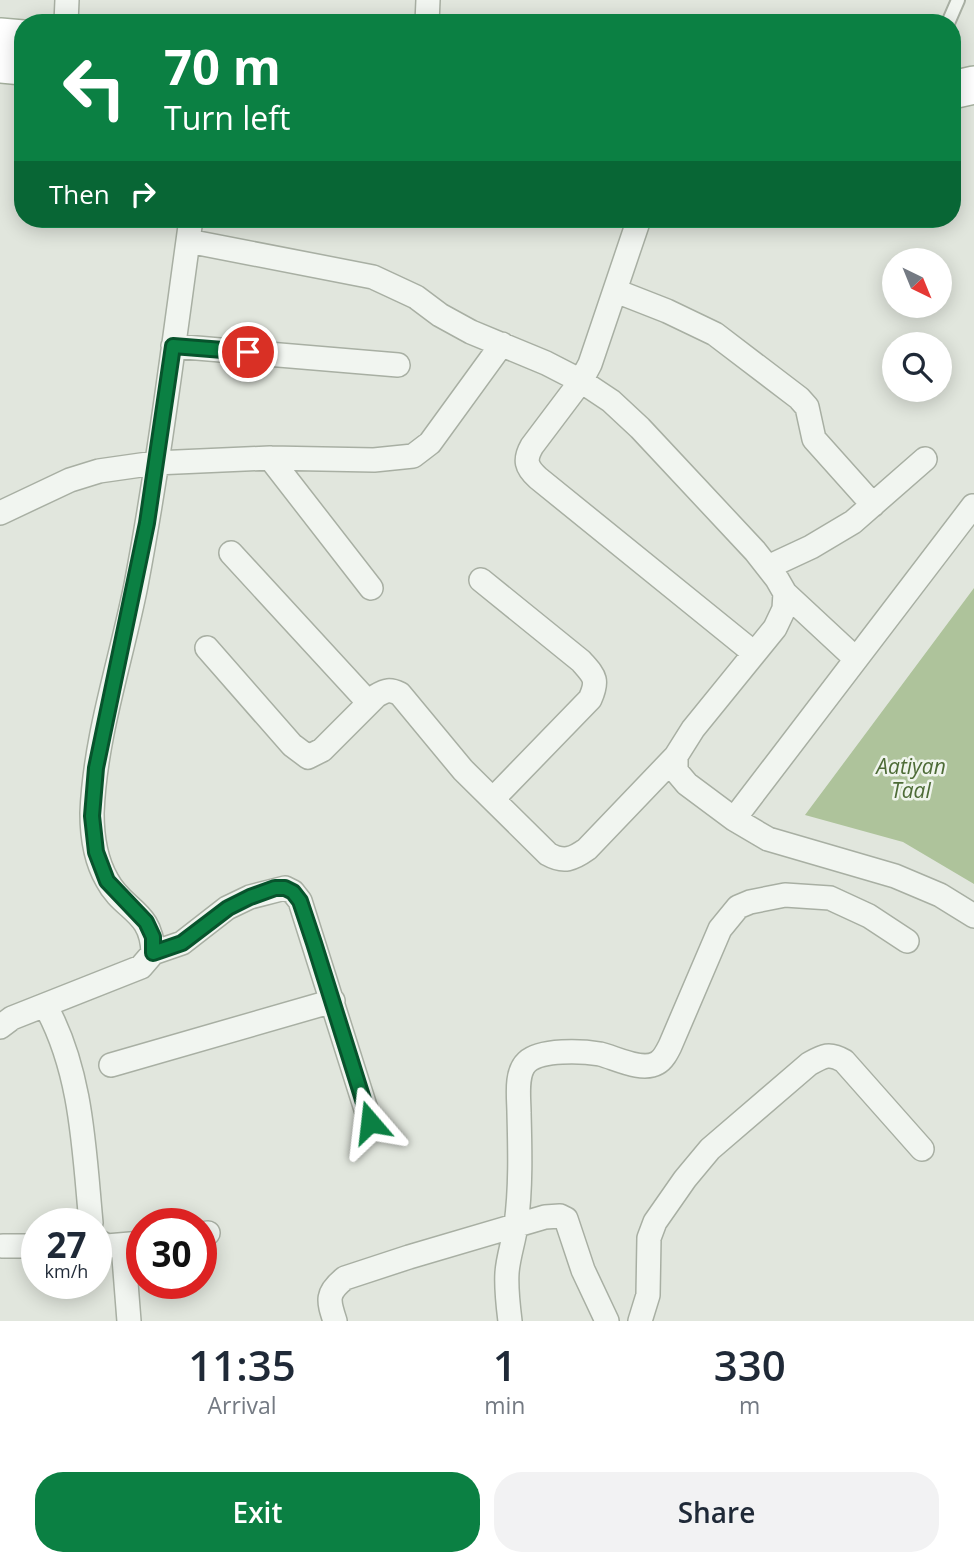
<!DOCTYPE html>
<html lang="en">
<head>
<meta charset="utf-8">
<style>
	:root { --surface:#fff; --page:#f2f2f3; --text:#1f2937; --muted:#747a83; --accent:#0b8043 }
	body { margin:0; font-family:"Open Sans",sans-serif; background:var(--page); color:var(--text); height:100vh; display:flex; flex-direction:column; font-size:26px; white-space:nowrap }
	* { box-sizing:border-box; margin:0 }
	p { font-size:23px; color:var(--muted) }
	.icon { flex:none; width:38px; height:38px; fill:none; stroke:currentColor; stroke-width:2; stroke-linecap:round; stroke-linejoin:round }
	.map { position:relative; height:1321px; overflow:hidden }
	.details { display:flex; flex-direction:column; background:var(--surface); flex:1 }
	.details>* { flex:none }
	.banner { position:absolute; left:14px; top:14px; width:947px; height:214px; border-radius:28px; box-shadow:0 4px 18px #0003; background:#0b8043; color:#fff; overflow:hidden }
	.needle { width:46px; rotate:137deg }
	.fabs { position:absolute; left:882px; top:248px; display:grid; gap:14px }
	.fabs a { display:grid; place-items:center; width:70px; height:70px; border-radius:50%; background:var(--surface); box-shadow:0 4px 18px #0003; font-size:35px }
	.speed { position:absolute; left:21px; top:1208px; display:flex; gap:14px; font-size:35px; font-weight:700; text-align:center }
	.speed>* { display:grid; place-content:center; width:91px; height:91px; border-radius:50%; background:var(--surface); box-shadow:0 4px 18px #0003; line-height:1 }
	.speed small { font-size:18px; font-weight:400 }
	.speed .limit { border:10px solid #d22; background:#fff; color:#111 }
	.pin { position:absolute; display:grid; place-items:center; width:60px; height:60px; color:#fff; margin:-30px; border:4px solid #fff; border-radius:50%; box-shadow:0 2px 7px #0007 }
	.me { position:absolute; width:77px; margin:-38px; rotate:343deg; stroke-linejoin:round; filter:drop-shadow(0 0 5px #0008) }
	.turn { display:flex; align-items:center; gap:24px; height:147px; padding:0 35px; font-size:32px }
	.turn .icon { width:91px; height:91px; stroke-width:2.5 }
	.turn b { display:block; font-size:49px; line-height:60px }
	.then { display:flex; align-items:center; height:66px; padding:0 35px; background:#0003; gap:14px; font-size:26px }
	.eta { display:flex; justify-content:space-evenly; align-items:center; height:119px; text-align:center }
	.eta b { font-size:42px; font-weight:600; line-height:49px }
	.cta { display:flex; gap:14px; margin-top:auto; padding:14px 35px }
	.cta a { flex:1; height:80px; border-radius:28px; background:var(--accent); color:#fff; font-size:28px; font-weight:600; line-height:80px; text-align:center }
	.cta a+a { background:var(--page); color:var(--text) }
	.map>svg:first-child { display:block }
	.water { fill:#aec39b }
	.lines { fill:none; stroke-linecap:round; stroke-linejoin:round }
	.service-casing { stroke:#a8afa3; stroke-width:16 }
	.minor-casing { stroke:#a8afa3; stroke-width:26 }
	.primary-casing { stroke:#a5b09e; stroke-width:40 }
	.service { stroke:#f1f5f0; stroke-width:12 }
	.minor { stroke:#f1f5f0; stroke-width:23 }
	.primary { stroke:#fff; stroke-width:37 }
	.route-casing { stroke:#07532c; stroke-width:18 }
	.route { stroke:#0b8043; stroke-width:12 }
	.labels { text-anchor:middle; stroke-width:5; stroke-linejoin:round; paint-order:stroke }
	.water-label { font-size:21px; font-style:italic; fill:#4d6b36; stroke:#eff4ec }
</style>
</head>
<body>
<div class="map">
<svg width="974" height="1321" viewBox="0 0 974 1321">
	<rect width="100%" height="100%" fill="#e1e6dd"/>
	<path class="water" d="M974,588V884L903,842L805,815Z"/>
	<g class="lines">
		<g class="service-casing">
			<path id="service" d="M948,23L958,0"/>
		</g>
		<g class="minor-casing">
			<path id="minor" d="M66,23L67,0
				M427,23L428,0
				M639,219L590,364L581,381L532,446C524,460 526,467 538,478L754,653
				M188,241L373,277L416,297L440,315L471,332L546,363L581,381L611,401L640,428L755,551L777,579L785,593L784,609L775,628L693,729L676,756V771L687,784L734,819L768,839L895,876L940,895L974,916
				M616,291L667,311L715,334L799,398L807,407L814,439L873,505
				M173,346L398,365
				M270,458L371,588
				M0,513L70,480L99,471L155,463L270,458L374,460L413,456L430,443L502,344
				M231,553L369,703
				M768,567L811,547L853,522L925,459
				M481,580L581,661C594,676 599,679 590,699L493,799
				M785,593L856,659
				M207,648L292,745L308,757L322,750L376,696C386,690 390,689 400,694L463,770L548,854C564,863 573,859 587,849L676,756
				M734,819L973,506
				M153,953L182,943L227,908L250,897L285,888L293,892L300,901L370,1122
				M45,1005C82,1071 84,1149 91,1223
				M0,1027L12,1018L141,967L153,953C152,910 123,911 107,880C96,861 92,835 92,813C95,736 121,661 136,585C159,464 174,341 191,219
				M111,1065L333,1001
				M201,1234L208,1233
				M96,1240L107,1246L142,1243
				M123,1245L129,1321
				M3,1246H37
				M335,1321C328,1300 326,1293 345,1278L409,1257L545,1217L560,1216L566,1219L583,1270L607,1321
				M510,1321C508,1305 506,1289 507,1273C508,1257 514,1241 516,1225C521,1188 520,1150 519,1113C519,1098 515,1073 527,1062C541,1049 582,1051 600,1054C616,1058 642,1072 657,1063C663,1060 667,1052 670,1046L720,929L738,907L750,902L785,895L830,898L869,916L907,941
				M640,1321L648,1295L649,1238L655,1222L685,1179L710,1149L809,1064C823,1056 829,1052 844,1061L922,1149"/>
		</g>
		<g class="primary-casing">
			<path id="primary" d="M0,37L23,39
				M0,64L23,66
				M952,90L974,85"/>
		</g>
		<use href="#service" class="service"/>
		<use href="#minor" class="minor"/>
		<use href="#primary" class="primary"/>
	</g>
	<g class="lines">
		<g class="route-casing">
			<path id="route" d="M248,352L173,346L147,523L96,768L92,816L96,852L107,881L146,922L153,937V953L182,943L228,908L250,897L275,888H285L293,892L300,901L314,943L370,1122"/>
		</g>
		<use href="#route" class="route"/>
	</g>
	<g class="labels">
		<g class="water-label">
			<text x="911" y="774">Aatiyan<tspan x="911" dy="24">Taal</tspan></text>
		</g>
	</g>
</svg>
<div class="fabs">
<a><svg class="needle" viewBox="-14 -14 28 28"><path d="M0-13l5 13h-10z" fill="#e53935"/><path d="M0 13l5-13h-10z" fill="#747a83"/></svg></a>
<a><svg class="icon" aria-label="search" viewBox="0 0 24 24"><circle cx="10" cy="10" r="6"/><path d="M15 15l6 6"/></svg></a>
</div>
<div class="speed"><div>27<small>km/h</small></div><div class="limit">30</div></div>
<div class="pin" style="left:248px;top:352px;background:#d93025"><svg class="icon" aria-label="arrive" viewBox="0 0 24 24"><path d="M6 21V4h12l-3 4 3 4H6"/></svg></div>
<svg class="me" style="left:370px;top:1122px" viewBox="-20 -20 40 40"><path d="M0-17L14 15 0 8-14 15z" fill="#0b8043" stroke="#fff" stroke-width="4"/></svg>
<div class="banner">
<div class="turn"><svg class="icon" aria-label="left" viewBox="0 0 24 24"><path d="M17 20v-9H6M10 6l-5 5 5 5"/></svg><div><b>70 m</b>Turn left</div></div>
<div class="then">Then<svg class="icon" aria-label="right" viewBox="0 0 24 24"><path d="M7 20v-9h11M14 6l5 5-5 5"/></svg></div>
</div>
</div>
<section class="details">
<div class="eta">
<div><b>11:35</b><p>Arrival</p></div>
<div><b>1</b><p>min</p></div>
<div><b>330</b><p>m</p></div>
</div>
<div class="cta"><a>Exit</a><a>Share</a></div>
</section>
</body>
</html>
